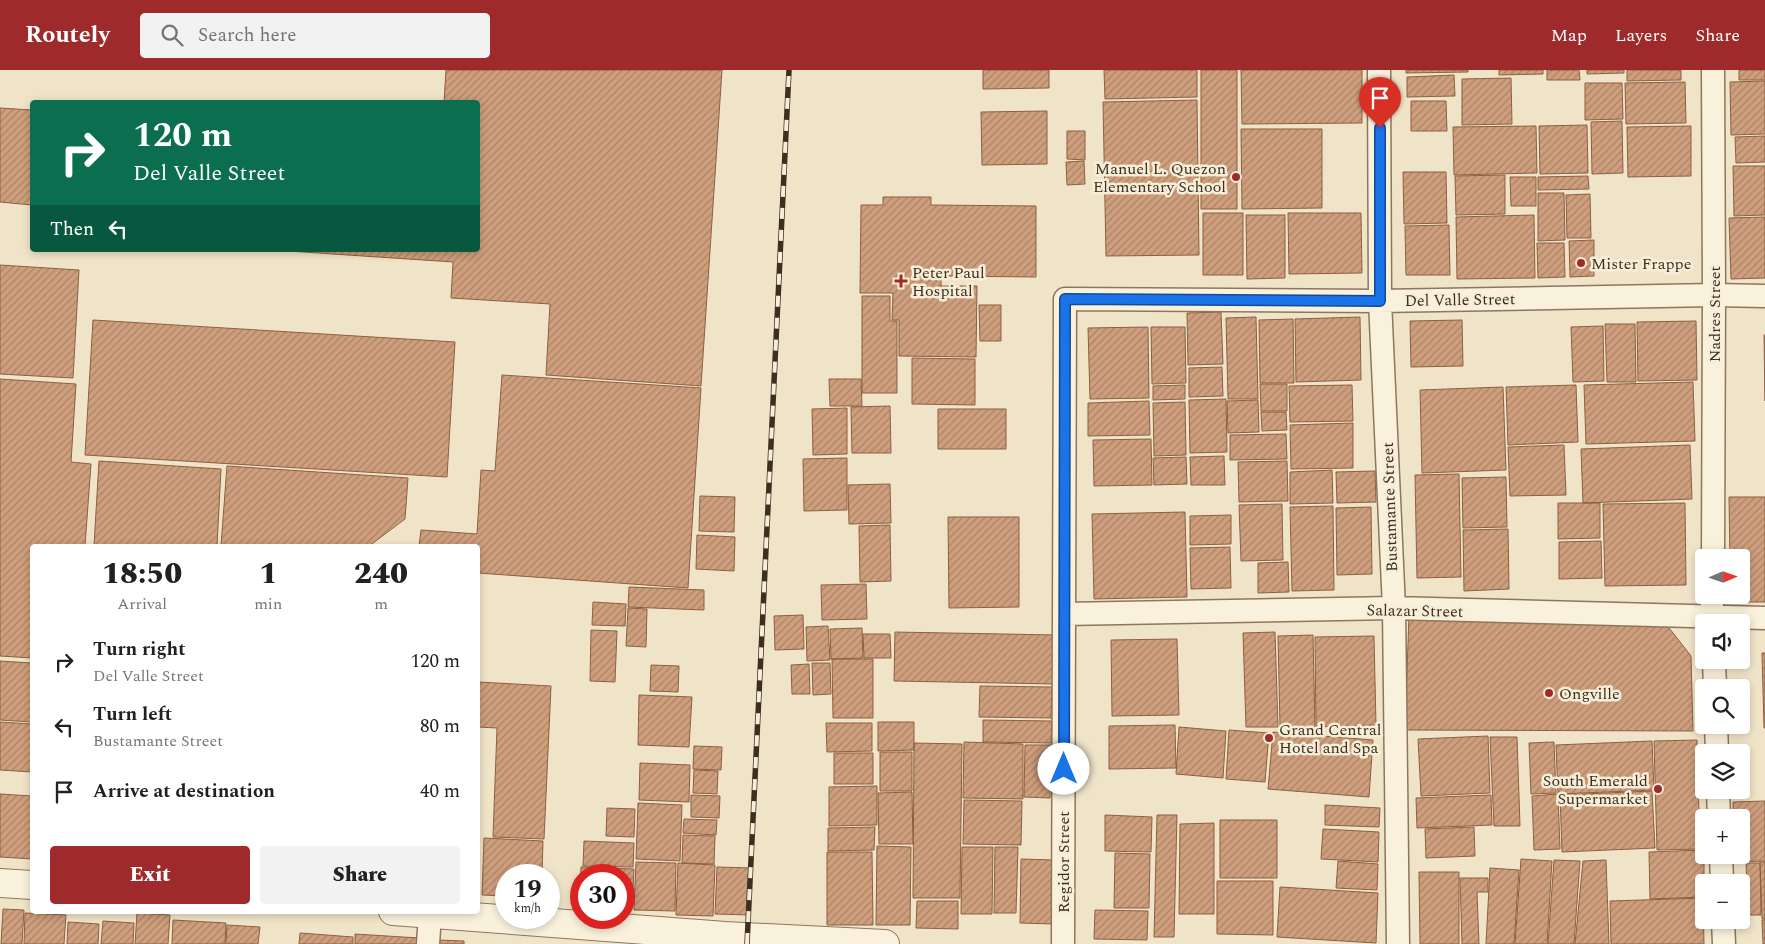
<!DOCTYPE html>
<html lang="en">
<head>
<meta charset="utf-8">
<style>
	:root { --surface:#fff; --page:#f2f2f2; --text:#202124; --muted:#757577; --accent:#9e2a2b }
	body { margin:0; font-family:Spectral,serif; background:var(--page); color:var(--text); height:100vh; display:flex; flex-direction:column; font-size:19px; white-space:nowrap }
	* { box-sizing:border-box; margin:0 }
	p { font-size:16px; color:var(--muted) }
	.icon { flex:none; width:28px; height:28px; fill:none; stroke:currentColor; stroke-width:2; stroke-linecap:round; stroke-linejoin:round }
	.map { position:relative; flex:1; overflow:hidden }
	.sheet { position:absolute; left:30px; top:474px; width:450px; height:370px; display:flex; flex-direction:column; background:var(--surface); border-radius:5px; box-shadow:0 2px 8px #0003 }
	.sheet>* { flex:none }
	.top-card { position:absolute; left:30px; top:30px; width:450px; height:152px; border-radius:5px; box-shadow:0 2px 8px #0003; background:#0b6e4f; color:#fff; overflow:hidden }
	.needle { width:32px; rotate:88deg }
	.controls { position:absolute; left:1695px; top:479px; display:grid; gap:10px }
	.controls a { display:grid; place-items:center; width:55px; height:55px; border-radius:5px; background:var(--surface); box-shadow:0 2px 8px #0003; font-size:25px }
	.speed { position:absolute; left:495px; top:794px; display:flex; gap:10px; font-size:25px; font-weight:700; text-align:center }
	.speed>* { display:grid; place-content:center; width:65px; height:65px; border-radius:50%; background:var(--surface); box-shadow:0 2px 8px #0003; line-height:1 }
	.speed small { font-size:12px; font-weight:400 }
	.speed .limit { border:8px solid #d22; background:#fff; color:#111 }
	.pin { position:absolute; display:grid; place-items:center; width:42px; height:42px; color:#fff; margin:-51px -21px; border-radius:50% 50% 50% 0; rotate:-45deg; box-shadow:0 0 5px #0007 }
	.pin .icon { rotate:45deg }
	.me { position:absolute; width:55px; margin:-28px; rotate:0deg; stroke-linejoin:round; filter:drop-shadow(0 0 4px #0008) }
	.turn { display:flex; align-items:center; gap:18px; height:105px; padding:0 20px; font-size:22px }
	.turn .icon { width:65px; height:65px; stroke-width:2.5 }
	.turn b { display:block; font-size:35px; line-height:42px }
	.then { display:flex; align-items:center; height:48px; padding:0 20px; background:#0003; gap:10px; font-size:19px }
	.eta { display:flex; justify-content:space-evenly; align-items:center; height:85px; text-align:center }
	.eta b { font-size:30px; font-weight:800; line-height:35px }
	.button { display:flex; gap:10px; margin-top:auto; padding:10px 20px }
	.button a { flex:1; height:58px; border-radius:5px; background:var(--accent); color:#fff; font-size:20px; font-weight:800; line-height:58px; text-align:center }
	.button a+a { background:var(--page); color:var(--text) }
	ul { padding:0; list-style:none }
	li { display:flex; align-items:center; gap:15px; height:65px; padding:0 20px }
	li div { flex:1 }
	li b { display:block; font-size:19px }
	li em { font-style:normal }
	header { display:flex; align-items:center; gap:30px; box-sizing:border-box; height:70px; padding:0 25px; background:var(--accent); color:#fff }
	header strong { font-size:24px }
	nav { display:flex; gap:28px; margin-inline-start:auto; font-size:18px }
	.search { width:350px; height:45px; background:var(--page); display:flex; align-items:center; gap:12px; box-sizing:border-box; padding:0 18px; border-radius:5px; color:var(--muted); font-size:19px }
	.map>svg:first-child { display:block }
	.building { fill:url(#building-hatch); stroke:#8d5f41 }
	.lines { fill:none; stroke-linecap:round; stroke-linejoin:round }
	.minor-casing { stroke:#8d765c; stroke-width:25 }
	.tertiary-casing { stroke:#8d765c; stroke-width:30 }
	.minor { stroke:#faf1dc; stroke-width:22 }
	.tertiary { stroke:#faf1dc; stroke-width:28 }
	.rail-casing { stroke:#3d2e20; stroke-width:5.5 }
	.rail { stroke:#f7eed8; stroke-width:4; stroke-dasharray:11; stroke-linecap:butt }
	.route-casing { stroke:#114b97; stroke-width:12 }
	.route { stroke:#1a73e8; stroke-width:9 }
	.poi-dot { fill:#9e2a2b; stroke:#f7eed8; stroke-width:2 }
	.labels { text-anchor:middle; stroke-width:5; stroke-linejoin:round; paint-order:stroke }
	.poi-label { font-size:16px; fill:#3d2e20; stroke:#f7eed8; text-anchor:start }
	.street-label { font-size:16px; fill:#3d2e20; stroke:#f7eed8 }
</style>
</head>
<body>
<header>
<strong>Routely</strong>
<div class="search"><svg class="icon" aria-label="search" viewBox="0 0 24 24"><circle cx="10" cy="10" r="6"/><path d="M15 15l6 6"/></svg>Search here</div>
<nav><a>Map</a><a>Layers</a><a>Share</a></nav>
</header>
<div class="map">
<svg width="1765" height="874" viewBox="0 0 1765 874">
	<defs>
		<pattern id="building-hatch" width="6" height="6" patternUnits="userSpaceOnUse" patternTransform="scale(1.25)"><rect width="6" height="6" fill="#cf9f7d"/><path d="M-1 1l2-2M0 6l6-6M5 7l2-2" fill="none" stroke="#a98266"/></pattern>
	</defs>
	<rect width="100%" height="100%" fill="#f0e4c8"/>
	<path class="building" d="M446,0H722L701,316L546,305L550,234L451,228L453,192L273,180H478V32H444Z
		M983,0H1049V18L983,19Z
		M1104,0H1197V27L1105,29Z
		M1201,0H1237V139H1201Z
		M1241,0H1362V53L1242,54Z
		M1406,0H1468V2L1406,3Z
		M1499,0H1543V4L1499,5Z
		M1547,0H1579L1580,10H1547Z
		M1587,0H1624V3L1587,4Z
		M1627,0H1681V10L1627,11Z
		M1739,0H1765V10H1739Z
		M1454,5L1455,26L1407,27V7Z
		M1511,8L1512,54L1462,55V9Z
		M1765,11V64L1731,65L1730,12Z
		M1685,12L1686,53L1626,54L1625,13Z
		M1585,13H1622L1623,49L1585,50Z
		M1197,30L1199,185L1106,186L1103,32Z
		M1411,31H1446L1447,61H1411Z
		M0,38L32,40V135L0,132Z
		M1047,41V94L982,95L981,42Z
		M1622,51L1623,103L1592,104L1591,52Z
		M1587,55L1588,103L1540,104L1539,56Z
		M1536,56L1537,103L1454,105L1453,57Z
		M1691,56V106L1628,107L1627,57Z
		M1241,59H1322V138L1242,139Z
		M1067,61H1085V90L1067,89Z
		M1765,66V92L1736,93L1735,67Z
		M1084,91L1085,114L1067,115L1066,92Z
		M1733,96H1765V145L1734,146Z
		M1403,102H1446L1447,153L1404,154Z
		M1505,105V144L1456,145L1455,106Z
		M1588,106L1589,119L1538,120V107Z
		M1510,107H1536V136H1511Z
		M1538,123H1564L1565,170L1538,171Z
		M1590,124L1591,168H1567L1566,125Z
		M883,127H931V135L1036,136V207L941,206V216H977L976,287L899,286V250H892L893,223H860L861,135H883Z
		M1203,143H1243V205H1203Z
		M1288,143H1361L1362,203L1289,204Z
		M1246,145H1285V208L1247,209Z
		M1534,145L1535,208L1457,209L1456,147Z
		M1765,147V208L1731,209L1729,148Z
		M1449,155L1450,205H1406L1405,156Z
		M1594,170V206L1570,207L1569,171Z
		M1537,173H1564L1565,207L1538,208Z
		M0,195L79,200L73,308L0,304Z
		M862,226H890V251H897V323H862Z
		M979,235H1001V271H980Z
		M1221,242L1223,294L1188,295L1187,243Z
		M1256,247L1258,329H1228L1226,248Z
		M1360,247L1361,310L1296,312L1295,249Z
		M1293,249L1294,313H1260L1259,250Z
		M93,250L455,272L447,407L85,385Z
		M1462,250L1463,296L1411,297L1410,251Z
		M1696,251L1697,310L1638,311L1637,252Z
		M1605,254H1635L1636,312H1607Z
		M1603,256L1604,311L1573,312L1571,257Z
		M1148,257L1149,328L1090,329L1088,258Z
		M1151,257H1185L1186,313L1152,314Z
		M1764,265H1765V331Z
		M912,288L975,289V335L912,334Z
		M1222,297L1223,326L1189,327V298Z
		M502,305L701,318L688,518L478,503V476H419L421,460L477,464L481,400L495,401Z
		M0,309L76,314L71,392L91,394L85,476H32V588L0,586Z
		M829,309H861L862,336H830Z
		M1693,312L1695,371L1586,374L1584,315Z
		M1260,314H1287V341H1261Z
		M1185,315V329L1153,330V316Z
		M1352,315L1353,351L1290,352L1289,316Z
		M1576,315L1578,372L1508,375L1506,317Z
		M1503,317L1506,400L1422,403L1420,320Z
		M1226,329L1227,382L1190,383L1189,330Z
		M1258,330L1259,362L1228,363L1227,331Z
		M1149,331L1150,365L1088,366V333Z
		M1185,332L1186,385L1154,386L1153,333Z
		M890,336L891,383H852L851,337Z
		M847,338V384L813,385L812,339Z
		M938,339H1006V379H938Z
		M1261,342H1286L1287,360L1262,361Z
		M1353,353V398L1291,399L1290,355Z
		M1286,364L1287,389L1230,390V365Z
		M1151,369L1152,415L1094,416L1093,370Z
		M1564,375L1566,425L1510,426L1508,377Z
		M1690,375L1692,429L1583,433L1581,379Z
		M1224,386L1225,415H1191L1190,387Z
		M1186,387L1187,414L1154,415L1153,388Z
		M847,388V440L804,441L803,389Z
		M99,391L221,399L217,476H94Z
		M1287,391L1288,431L1239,432L1238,392Z
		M227,396L408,408L405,449L369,476H221Z
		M1332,400L1333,433L1290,434V402Z
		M1375,401L1376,432L1337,433L1336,402Z
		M1459,404L1461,507L1417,508L1415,405Z
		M1506,407L1507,457L1463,458L1462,408Z
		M890,414L891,453L849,454L848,415Z
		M700,426L735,427L734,462L699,461Z
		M1729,427H1765V532H1731V525H1741V488H1730Z
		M1558,433H1600V468L1558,469Z
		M1685,433L1686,515L1605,516L1603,434Z
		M1282,434L1283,490L1241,491L1239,435Z
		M1333,436L1334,520L1292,521L1290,437Z
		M1371,437L1372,504L1337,505L1336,438Z
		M1185,442L1187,527L1094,529L1092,444Z
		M1231,445V474L1190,475V446Z
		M948,447H1019V537L949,538Z
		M890,455L891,511L860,512L859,456Z
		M1508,459L1509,519L1464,521L1463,460Z
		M697,465L735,467L734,501L696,499Z
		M1601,471L1602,508L1559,509V472Z
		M1230,477L1231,518L1191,519L1190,478Z
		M1288,492L1289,522L1258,523V493Z
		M866,514L867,549L822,550L821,515Z
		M629,517L704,520V540L628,537Z
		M593,532L626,534L625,556L592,555Z
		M628,538L647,539L646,577L626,576Z
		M803,545L804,579L775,580L774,546Z
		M1409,545L1666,554L1691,586L1693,661L1405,660Z
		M828,556L830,590L807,591L806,557Z
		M862,558L863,588L831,589L830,559Z
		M591,560L617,561L615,612L590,611Z
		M895,562L1056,565L1055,614L894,611Z
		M1275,562L1278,657H1246L1243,563Z
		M863,564H890L891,588H864Z
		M1313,565L1315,657H1280L1278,566Z
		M1374,566L1376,655L1316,657L1315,567Z
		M1177,569L1179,645L1112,646L1111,570Z
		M1762,583H1765V658H1764Z
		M832,589H873V648H833Z
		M0,591L32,593V652L0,650Z
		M812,593H830L831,624L813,625Z
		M809,594L810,624H792L791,595Z
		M651,595L679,596L678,622L650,621Z
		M478,612L551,616L544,769L493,767L497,658L478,657Z
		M980,616L1052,617L1051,648L979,647Z
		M639,625L692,627L689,677L638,675Z
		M983,650L1052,651L1051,673L983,672Z
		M0,652L32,654V702L0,700Z
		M878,652H914V680L878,681Z
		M826,653H872V681L827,682Z
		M1175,655L1176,698L1109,699V656Z
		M1179,657L1226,661L1223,708L1176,704Z
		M1229,660L1269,663L1265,712L1226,709Z
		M1273,662L1373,670L1369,727L1268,719Z
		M1488,666L1490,723L1421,726L1418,669Z
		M1490,667H1517L1520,756H1494Z
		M1697,670L1700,779L1657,780L1654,671Z
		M1652,671L1654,720L1558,724L1556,675Z
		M964,672L1023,674V729L963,728Z
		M1554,672L1556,723L1531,724L1529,673Z
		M914,673L962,674L960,828H913Z
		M1025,675H1051L1050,728L1024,727Z
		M694,676L722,677L721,700L693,699Z
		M880,682H912V721H880Z
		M834,683H873V714H834Z
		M640,693L690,695L689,732L639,730Z
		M694,700L718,701L717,724L693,723Z
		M877,716V755L829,756V717Z
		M1652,721L1655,778L1562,782L1560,725Z
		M912,722L913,774H879L878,723Z
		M0,724L32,726V789L0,787Z
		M1558,724L1560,779L1534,780L1532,726Z
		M691,725L720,726L719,748L691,747Z
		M1491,725L1492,755L1417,758L1416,728Z
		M964,730L1022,731L1021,775L963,774Z
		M1765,731V791L1735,792V785H1741V748H1733V732Z
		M638,733L682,735L680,791L636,789Z
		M1325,735L1380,738L1379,757L1325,755Z
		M607,738L635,739L634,767L606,766Z
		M1105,745L1152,747L1151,782L1105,781Z
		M1157,745H1177L1174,867H1154Z
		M684,749L717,750L716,765L683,763Z
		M1220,750H1277V808H1220Z
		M1214,753V844H1179L1180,754Z
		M875,757L874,780L828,781V758Z
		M1474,757L1475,786L1426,788L1425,759Z
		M1323,759L1379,762L1378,792L1321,789Z
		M683,765L715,766L714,794L682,793Z
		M484,768L543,771L542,805H506V826L482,825Z
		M584,771L634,773L633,797L583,796Z
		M877,776L911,777L910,855H876Z
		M962,777H993L992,844H961Z
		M995,777H1018L1016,843H994Z
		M1704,780V827L1650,829L1649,782Z
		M827,782H872L873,855H827Z
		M1115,783L1150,784L1149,838H1114Z
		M1021,789L1054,790L1053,854L1020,853Z
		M1521,789L1552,791L1547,874H1515Z
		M1554,790L1580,791L1574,874H1548Z
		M1606,790L1609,874H1575L1583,791Z
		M1338,791L1378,794L1377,820L1336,818Z
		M636,792L676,793L675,841L634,840Z
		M1760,792H1765V849H1762Z
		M678,793L715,795L713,846L676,845Z
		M1746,793H1760L1761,845H1748Z
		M581,797L634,799L632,838H624V805H581L580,836Z
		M717,797L752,798L750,845L715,844Z
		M1490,798L1519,800L1514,874H1486Z
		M1419,802H1459V874H1420Z
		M1460,808H1488V822H1477L1479,874H1462Z
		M1217,811H1273V865L1217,864Z
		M1280,817L1378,823L1376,873L1277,867Z
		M1703,828L1704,874H1611L1610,831Z
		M917,831H958V859L916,858Z
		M3,839L24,840L22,874H1Z
		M1095,840L1148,841L1147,870L1094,869Z
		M25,843L66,845L64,874H24Z
		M137,843L170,845L168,874H135Z
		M173,850L226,853L225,874H172Z
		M1762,850H1765V874H1763Z
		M103,851L134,853L133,874H101Z
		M68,852L99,854L98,874H67Z
		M227,855L260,857L258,874H226Z
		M300,863L353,867V874H299Z
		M355,864L419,868L418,874H355Z
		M438,870L464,871V874H438Z"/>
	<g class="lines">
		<g class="minor-casing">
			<path id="minor" d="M1379,0L1380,231L1394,538L1398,874
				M1713,488L1714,225L1713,0
				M1712,525V552
				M1064,544L1394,538L1765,548
				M1714,590L1715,618
				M1716,655L1717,682
				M1718,720L1719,748
				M1721,785L1722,812
				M1723,850L1724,874
				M428,874L430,844
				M1063,874L1065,229L1380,231L1714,225L1765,226"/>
		</g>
		<g class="tertiary-casing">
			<path id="tertiary" d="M0,813L32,815
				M393,841L725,866L885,874"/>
		</g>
		<use href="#minor" class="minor"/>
		<use href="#tertiary" class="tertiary"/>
		<g class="rail-casing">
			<path id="rail" d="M747,874L789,0"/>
		</g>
		<use href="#rail" class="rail"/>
	</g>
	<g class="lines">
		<g class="route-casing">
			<path id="route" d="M1064,699L1065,229L1380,231V58"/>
		</g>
		<use href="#route" class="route"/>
	</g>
	<g class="poi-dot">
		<circle cx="1236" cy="107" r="5"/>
		<circle cx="1581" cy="193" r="5"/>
		<path d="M898.5 203.5h5v5h5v5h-5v5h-5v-5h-5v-5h5z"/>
		<circle cx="1549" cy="623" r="5"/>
		<circle cx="1269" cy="668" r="5"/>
		<circle cx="1658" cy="719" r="5"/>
	</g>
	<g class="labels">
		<g class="poi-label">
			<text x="1226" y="104" text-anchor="end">Manuel L. Quezon<tspan x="1226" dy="18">Elementary School</tspan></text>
			<text x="1591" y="199">Mister Frappe</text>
			<text x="912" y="208">Peter Paul<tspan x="912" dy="18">Hospital</tspan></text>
			<text x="1559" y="629">Ongville</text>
			<text x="1279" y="665">Grand Central<tspan x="1279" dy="18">Hotel and Spa</tspan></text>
			<text x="1648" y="716" text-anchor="end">South Emerald<tspan x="1648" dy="18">Supermarket</tspan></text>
		</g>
		<g class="street-label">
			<text transform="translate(1460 229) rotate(-1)" y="6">Del Valle Street</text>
			<text transform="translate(1714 244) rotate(-90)" y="6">Nadres Street</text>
			<text transform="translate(1389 437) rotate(-92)" y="6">Bustamante Street</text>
			<text transform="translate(1415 540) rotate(1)" y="6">Salazar Street</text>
			<text transform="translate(1063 792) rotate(-90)" y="6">Regidor Street</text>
		</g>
	</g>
</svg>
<div class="controls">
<a><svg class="needle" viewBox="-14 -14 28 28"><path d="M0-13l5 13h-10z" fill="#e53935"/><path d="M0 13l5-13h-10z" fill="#757577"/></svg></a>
<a><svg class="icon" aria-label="sound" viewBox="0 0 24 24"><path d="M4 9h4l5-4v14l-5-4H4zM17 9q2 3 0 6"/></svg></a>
<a><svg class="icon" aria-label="search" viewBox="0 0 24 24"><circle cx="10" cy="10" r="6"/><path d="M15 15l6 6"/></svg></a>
<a><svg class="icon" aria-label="layers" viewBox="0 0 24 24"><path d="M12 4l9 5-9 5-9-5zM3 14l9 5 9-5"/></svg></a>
<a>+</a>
<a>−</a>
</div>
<div class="speed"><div>19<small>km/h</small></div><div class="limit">30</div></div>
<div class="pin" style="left:1380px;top:58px;background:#d93025"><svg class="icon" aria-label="arrive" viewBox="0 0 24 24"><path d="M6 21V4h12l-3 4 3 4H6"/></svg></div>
<svg class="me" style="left:1064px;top:699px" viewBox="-20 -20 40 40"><circle r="19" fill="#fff"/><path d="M0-13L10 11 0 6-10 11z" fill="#1a73e8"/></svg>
<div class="top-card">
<div class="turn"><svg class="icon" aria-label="right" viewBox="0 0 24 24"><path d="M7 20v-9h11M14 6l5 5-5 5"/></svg><div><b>120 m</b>Del Valle Street</div></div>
<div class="then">Then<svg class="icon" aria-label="left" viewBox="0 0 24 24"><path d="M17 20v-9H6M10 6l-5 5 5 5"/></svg></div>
</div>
<section class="sheet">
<div class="eta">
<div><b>18:50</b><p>Arrival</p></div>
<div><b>1</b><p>min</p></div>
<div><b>240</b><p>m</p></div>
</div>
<ul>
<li><svg class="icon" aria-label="right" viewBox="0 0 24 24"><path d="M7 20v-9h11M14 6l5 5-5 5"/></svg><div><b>Turn right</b><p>Del Valle Street</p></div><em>120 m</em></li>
<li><svg class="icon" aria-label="left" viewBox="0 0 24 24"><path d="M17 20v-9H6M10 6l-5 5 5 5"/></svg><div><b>Turn left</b><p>Bustamante Street</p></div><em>80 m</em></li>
<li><svg class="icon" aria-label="arrive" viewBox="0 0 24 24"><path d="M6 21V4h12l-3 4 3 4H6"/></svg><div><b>Arrive at destination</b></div><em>40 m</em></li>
</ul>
<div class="button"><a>Exit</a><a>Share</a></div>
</section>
</div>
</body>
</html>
